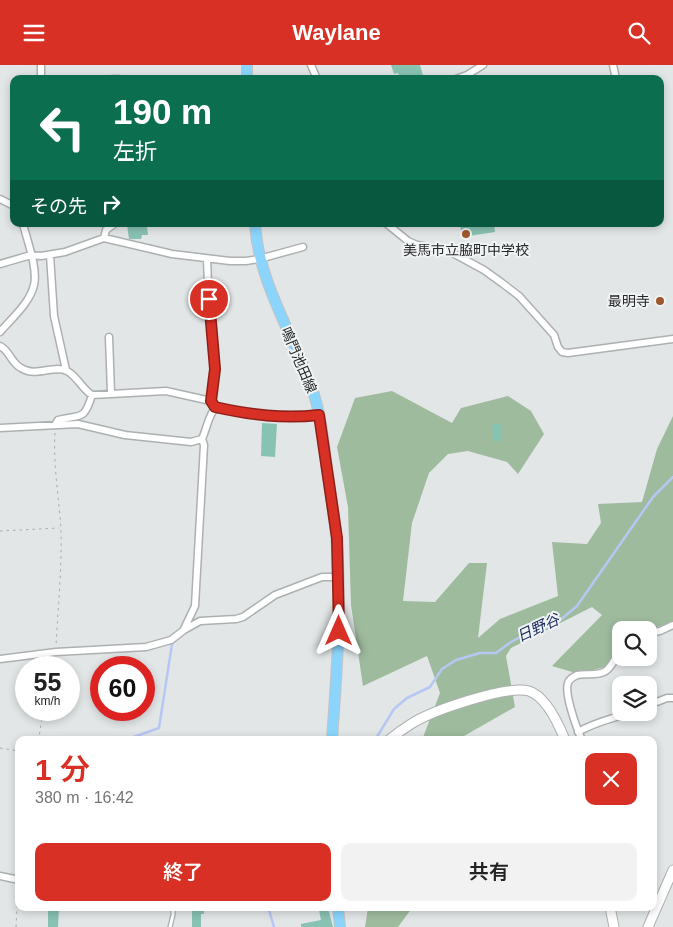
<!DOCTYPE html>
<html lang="ja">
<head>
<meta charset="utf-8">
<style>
	:root { --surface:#fff; --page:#f2f2f2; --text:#222; --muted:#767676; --accent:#d93025 }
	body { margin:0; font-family:Helvetica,"Noto Sans JP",sans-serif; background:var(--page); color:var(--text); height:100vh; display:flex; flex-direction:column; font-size:19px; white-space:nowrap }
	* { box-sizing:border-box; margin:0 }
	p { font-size:16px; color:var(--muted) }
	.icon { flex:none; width:28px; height:28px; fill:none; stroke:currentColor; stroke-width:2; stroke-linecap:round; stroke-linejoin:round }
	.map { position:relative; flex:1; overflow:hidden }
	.details { position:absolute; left:15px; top:671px; width:642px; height:175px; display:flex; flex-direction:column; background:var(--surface); border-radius:10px; box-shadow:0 2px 8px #0003 }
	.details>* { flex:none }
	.top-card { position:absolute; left:10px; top:10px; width:654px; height:152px; border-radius:10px; box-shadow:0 2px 8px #0003; background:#0b6e4f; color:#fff; overflow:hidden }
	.tools { position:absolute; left:612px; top:556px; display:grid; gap:10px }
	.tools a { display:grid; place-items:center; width:45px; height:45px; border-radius:10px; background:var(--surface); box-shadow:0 2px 8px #0003; font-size:25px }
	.speed { position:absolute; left:15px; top:591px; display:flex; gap:10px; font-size:25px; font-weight:700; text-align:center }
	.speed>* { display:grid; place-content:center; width:65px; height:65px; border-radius:50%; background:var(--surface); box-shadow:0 2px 8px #0003; line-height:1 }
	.speed small { font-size:12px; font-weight:400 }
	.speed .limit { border:8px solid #d22; background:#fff; color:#111 }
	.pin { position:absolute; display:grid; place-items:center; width:42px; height:42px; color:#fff; margin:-21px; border:2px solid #fff; border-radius:50%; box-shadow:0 1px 5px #0007 }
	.me { position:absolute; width:55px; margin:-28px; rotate:0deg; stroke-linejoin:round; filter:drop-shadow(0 0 4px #0008) }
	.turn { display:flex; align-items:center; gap:18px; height:105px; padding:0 20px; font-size:22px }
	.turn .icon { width:65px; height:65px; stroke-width:2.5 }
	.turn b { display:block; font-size:35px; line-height:42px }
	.then { display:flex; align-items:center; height:48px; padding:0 20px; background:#0003; gap:10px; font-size:19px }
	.round { display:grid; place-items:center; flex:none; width:52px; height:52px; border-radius:10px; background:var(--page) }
	.overview { display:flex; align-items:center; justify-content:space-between; height:85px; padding:0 20px }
	h1 { font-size:30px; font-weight:600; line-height:38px; color:var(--accent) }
	.cta { display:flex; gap:10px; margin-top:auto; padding:10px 20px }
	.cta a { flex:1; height:58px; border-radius:10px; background:var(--accent); color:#fff; font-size:20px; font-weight:600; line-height:58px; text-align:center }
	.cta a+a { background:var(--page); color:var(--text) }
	header { display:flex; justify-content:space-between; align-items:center; height:65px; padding:0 20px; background:var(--accent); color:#fff; font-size:22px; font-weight:600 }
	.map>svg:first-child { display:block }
	.green { fill:#9fbb9e }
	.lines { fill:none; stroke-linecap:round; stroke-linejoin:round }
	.stream { stroke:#b7c7f3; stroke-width:2.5 }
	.building { fill:#88c2b2 }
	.lane-casing { stroke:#adb0b1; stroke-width:5.5 }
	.street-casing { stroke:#adb0b1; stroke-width:9 }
	.secondary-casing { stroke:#adb0b1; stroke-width:11 }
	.primary-casing { stroke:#c3c3c3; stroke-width:12 }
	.path { stroke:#a9acad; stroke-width:1; stroke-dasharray:2.5 4; stroke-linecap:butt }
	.lane { stroke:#fff; stroke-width:3 }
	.street { stroke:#fff; stroke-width:6 }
	.secondary { stroke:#fff; stroke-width:9 }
	.primary { stroke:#8bd5fd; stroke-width:10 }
	.route-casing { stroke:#8d1f18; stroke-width:12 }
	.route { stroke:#d93025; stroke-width:9 }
	.poi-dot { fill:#9e582d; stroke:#f0f3f4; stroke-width:2 }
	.labels { text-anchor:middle; stroke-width:4; stroke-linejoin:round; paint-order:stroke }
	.poi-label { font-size:14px; fill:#272829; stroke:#f0f3f4 }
	.street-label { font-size:14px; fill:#272829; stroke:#f0f3f4 }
	.water-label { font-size:15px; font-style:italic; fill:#1b295d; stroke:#f0f3f4 }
</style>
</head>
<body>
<header><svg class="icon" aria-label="menu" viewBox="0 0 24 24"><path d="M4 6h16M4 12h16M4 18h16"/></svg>Waylane<svg class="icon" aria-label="search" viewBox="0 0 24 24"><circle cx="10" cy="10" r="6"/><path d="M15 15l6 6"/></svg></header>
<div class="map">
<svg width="673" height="862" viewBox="0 0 673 862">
	<rect width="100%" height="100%" fill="#e2e6e7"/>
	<path class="green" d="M392,326L452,358L461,343L508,331L531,346L544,369L518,409L507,397L468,386L448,389L429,408L412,458L403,536L435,537L469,498H487L478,573L500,554L558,531L552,477L587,479L601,458L598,439L642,437L657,384L673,351V557L648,565H621V574L612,600L579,609L552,601L602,550L592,542L511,583L506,591L515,642L457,675H422L440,628L427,591L363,621L351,540L348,442L337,382L355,333Z
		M368,843V842L412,843L398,862H365Z"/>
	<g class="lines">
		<path class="stream" d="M125,675L159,663L172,579
			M375,675L394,644L407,633L430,622L442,604L456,595L480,588H496L511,577L529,567L544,564L559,556L577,541L653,432L673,412
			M268,842L274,862"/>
	</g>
	<path class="building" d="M391,0H420L424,14H400L398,8L394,9Z
		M144,159V161H147L148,170H142L141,174H129L127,160Z
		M460,159H494L495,167L462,172Z
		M262,358L277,359L275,392L261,391Z
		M501,359L502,375L493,377L492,360Z
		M48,842H59L58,862H48Z
		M192,842H204V849H201V862H192Z
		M328,843L333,862H301V859L321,855L319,845Z"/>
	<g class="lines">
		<g class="lane-casing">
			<path id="lane" d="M170,862L173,850V842"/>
		</g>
		<g class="street-casing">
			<path id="street" d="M311,0L317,14
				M613,0L616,14
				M41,14V0
				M113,14H119
				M456,14L467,10L483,0
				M0,134L14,141
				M387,159L408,176L417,180L449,186L484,205L502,218L519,231L554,270L558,282L562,287L568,288L673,274
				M104,173L172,189L230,196H246L259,194L303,182
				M50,190L54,251L66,305
				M207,194L209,246L215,304L211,336
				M0,199L31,190L41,191L65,187L104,173L106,165L114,159
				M0,267C11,254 30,238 34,220C38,204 27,175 23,159
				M109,272L111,328
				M0,281C10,286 11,298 21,303C36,313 54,299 67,306C77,311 82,324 92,330L166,326L211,336L215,343
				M55,360L58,355C80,349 84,357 92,330
				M0,363L78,359L125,370L191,377L202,374C207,363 208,352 215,343C250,350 284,354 319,350
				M184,564L195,541L204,380L202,374
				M649,568L660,566L673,560
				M0,594L56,587L146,582L171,575L184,565L200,556L236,554L243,552L275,530L322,512H339
				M649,640L667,633H673
				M578,667C595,657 611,654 629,648
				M582,675C577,664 564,629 568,618C569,614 573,612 577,610C586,608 595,611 604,607C613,602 617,589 621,581
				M0,811L19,815"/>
		</g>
		<g class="secondary-casing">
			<path id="secondary" d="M389,675C396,669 403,664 411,659C431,646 506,620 529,626C547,632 559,660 565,675
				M610,842L614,862
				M648,862L673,805"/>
		</g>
		<g class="primary-casing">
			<path id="primary" d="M247,14V0
				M255,159C259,222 297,274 315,333C322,355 324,380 327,404C332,435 337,466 338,497C341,557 336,616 332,675
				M338,842L340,862"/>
		</g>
		<path class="path" d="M55,368C53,400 59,432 61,465C62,504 58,542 56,581
			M0,466L59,463
			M44,602V597
			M37,675L39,673L43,645
			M0,683L19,686
			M19,695L16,703L19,730
			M16,862L18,823"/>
		<use href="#lane" class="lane"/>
		<use href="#street" class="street"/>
		<use href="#secondary" class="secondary"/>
		<use href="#primary" class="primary"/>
	</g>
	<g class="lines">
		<g class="route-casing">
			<path id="route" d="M209,234L215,304L211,336L215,342C251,350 283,354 319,350L337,473L339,566"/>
		</g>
		<use href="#route" class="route"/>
	</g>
	<g class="poi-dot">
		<circle cx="466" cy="169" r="5"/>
		<circle cx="660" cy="236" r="5"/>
	</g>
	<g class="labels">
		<g class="poi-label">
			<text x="466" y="190">美馬市立脇町中学校</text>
			<text x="650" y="241" text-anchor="end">最明寺</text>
		</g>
		<g class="street-label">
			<text transform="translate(299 295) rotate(67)" y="5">鳴門池田線</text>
		</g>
		<g class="water-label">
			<text transform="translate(538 563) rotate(-25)" y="5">日野谷</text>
		</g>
	</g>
</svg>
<div class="tools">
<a><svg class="icon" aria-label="search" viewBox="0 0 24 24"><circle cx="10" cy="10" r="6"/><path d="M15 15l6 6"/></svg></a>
<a><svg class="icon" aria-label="layers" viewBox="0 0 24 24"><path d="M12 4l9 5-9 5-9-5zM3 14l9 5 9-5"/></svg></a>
</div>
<div class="speed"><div>55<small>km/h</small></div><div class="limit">60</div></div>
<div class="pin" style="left:209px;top:234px;background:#d93025"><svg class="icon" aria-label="arrive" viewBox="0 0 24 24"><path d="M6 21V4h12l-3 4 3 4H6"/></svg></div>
<svg class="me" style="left:339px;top:566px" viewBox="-20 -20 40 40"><path d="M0-17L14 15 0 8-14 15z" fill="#d93025" stroke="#fff" stroke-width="4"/></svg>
<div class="top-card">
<div class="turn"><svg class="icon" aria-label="left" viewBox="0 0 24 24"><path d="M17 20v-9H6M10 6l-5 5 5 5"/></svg><div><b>190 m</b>左折</div></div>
<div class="then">その先<svg class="icon" aria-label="right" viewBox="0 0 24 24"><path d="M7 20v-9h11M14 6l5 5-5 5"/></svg></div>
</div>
<section class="details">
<div class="overview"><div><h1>1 分</h1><p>380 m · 16:42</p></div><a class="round" style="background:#d93025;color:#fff"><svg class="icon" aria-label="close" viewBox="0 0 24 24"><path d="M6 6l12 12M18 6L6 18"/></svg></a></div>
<div class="cta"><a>終了</a><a>共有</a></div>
</section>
</div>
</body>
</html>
